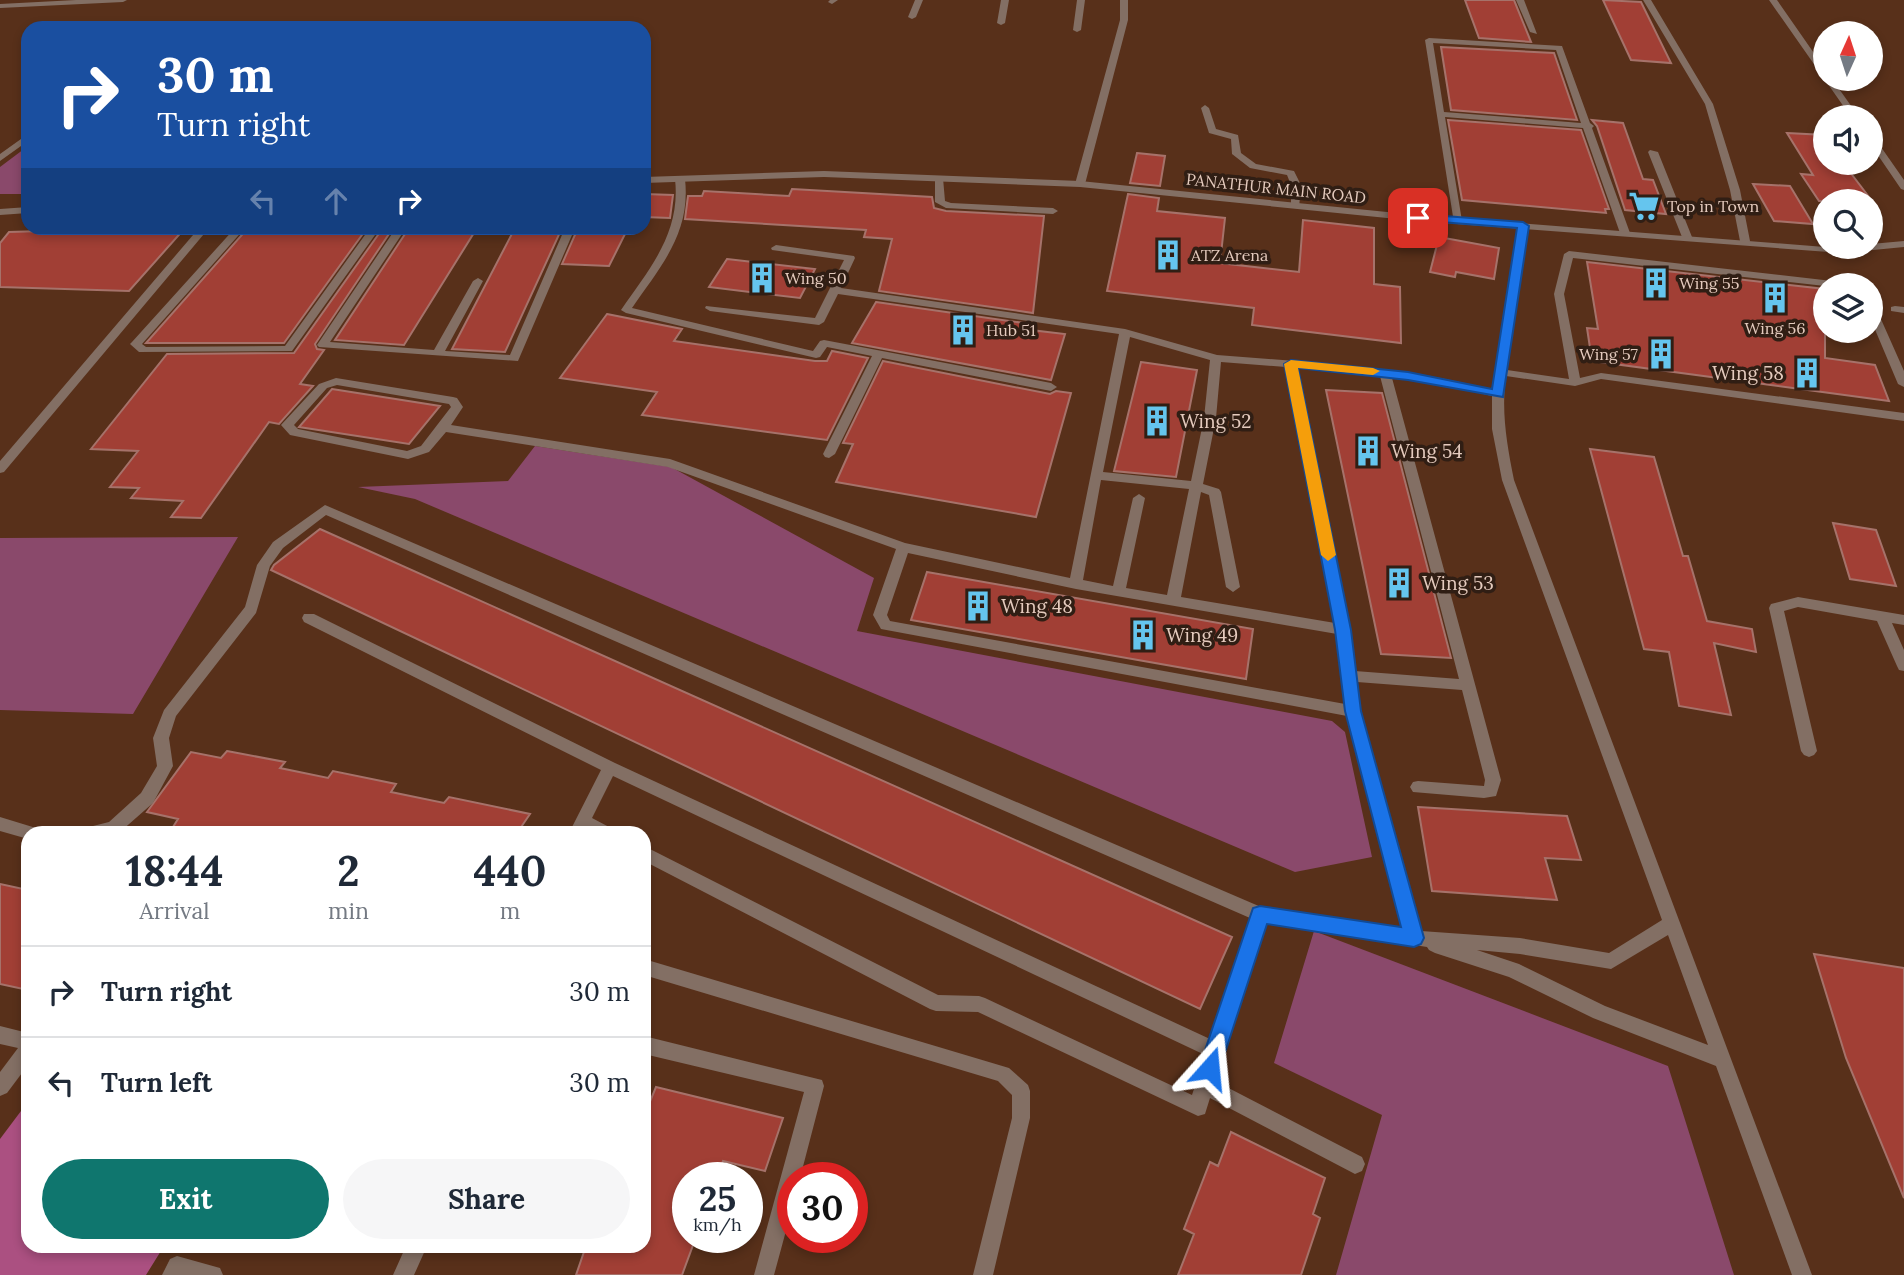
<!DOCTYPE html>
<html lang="en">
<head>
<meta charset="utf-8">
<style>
	:root { --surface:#fff; --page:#f6f6f7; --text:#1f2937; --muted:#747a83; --line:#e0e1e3; --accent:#0f766e }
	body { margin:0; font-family:Lora,serif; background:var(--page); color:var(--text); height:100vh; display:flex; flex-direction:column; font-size:26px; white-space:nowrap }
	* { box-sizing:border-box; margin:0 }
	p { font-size:23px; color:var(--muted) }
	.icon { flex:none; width:38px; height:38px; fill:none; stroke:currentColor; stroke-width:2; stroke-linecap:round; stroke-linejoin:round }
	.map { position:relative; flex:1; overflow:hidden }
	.sheet { position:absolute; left:21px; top:826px; width:630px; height:427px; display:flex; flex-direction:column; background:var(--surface); border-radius:21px; box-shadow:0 4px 10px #0003 }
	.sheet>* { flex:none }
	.hud { position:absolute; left:21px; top:21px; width:630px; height:214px; border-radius:21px; box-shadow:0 4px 10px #0003; background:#1a4fa0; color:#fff; overflow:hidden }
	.needle { width:46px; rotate:3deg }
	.tools { position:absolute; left:1813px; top:21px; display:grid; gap:14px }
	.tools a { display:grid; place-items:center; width:70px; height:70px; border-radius:50%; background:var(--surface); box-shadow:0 4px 10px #0003; font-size:35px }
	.speed { position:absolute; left:672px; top:1162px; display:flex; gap:14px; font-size:35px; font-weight:700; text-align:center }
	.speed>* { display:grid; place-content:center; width:91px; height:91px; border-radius:50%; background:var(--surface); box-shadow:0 4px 10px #0003; line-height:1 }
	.speed small { font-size:18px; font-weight:400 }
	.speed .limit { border:10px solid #d22; background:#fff; color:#111 }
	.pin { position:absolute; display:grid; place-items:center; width:60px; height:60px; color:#fff; margin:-30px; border-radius:14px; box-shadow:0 4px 10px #0006 }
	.me { position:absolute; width:77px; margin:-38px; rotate:18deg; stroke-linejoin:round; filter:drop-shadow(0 0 5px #0008) }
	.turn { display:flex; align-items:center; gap:24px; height:147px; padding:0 21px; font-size:32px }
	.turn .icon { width:91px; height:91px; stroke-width:2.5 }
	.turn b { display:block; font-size:49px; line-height:60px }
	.lanes { display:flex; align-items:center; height:66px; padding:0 21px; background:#0003; justify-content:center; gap:35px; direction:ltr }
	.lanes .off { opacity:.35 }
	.eta { display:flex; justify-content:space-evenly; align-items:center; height:119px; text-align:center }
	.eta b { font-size:42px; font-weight:700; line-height:49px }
	.action { display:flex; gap:14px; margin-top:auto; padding:14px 21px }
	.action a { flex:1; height:80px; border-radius:42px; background:var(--accent); color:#fff; font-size:28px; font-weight:700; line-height:80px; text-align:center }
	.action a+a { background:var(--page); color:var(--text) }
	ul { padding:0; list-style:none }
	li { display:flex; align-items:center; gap:21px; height:91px; padding:0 21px; border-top:2px solid var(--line) }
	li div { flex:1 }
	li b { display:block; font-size:26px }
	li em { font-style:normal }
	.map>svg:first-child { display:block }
	.green { fill:#8a496b }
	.forest { fill:#ab5081 }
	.building { fill:#a13f35; stroke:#a6726a; stroke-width:2 }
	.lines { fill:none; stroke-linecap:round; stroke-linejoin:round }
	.service { fill:#836f64; fill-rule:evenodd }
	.minor { fill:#836f64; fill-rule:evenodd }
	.tertiary { fill:#836f64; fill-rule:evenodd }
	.route { fill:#1a73e8; stroke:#114b97; stroke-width:2 }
	.slow { fill:#f59e0b }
	.labels { text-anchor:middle; stroke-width:7; stroke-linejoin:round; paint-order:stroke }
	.far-street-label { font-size:16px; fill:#e5cbbe; stroke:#301e14 }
	.far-poi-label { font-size:16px; fill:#e5cbbe; stroke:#301e14; text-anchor:start }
	.poi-label { font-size:19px; fill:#e5cbbe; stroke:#301e14; text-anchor:start }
</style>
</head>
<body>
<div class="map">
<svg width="1904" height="1275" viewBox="0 0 1904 1275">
	<rect width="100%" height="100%" fill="#58301a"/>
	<path class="green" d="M28,146V194H0V167Z
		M535,446L671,467L874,578L857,631L1332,721L1345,732L1372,857L1295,872L415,499L358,487L508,481Z
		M238,537L133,714L0,710V538Z
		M1314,931L1668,1066L1734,1275H1336L1382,1115L1274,1063Z"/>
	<path class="forest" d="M27,1103L28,1246H164L146,1275H0V1139Z"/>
	<path class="building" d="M1465,0H1514L1531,42L1479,38Z
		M1603,0L1641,2L1671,63L1631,60Z
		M1441,47L1554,53L1577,120L1451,110Z
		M1448,120L1581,130L1609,209H1605L1606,213L1462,200Z
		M1592,120L1623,123L1643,179L1653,180L1666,214L1625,210L1597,126Z
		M1787,133L1825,135V163H1843L1872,201H1819L1801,174L1813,175Z
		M1137,153L1165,156L1160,186L1130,183Z
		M1753,184L1790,186L1813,224L1774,221Z
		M792,189L932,197L934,208L946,211L1044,216L1033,313L879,291L892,239L864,237L866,230L685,219L688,196H702L704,191L789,196Z
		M644,194L673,195L670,218L644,217Z
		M1128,194L1159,198L1157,211L1225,218L1220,263L1299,272L1303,220L1374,228V284L1400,287L1401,343L1252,325L1254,308L1107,291Z
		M46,228H185L129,291L0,287V243L9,232L43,231Z
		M248,228H367L284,343H146Z
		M383,228H393L315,344L317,349L324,350L300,384L313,386L279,424L269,422L201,518L171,517L183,501L131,498L139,488L110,487L138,451L91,449L167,354L294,353Z
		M409,228H477L404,345L335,340Z
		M515,228H562L505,352L452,349Z
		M578,228H628L609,266L562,264Z
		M1439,237L1499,248L1494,279L1456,272L1455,277L1430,272Z
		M727,259L815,269L800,298L709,287Z
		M1587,262L1825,289V358L1875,365L1889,401L1592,361L1587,328L1598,329Z
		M876,302L1031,324V330L1065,334L1051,380L852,343Z
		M607,314L682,329L674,341L815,361H827L832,351L868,358L827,440L642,415L657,392L560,378Z
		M883,361L1050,394L1056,391L1071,393L1036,517L836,482L853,444L843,443Z
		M1141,362L1197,370L1176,477L1114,471Z
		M332,389L440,406L409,444L299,427Z
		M1326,390L1382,393L1451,658L1381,654Z
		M1590,449L1654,457L1683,556H1688L1707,621L1752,629L1756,652L1714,643L1731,715L1679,706L1669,652L1644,649Z
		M1833,523L1876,530L1896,586L1850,579Z
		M320,529L1232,937L1200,1009L271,570L274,565Z
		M927,572L1253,629L1246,679L911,620Z
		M227,751L285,762L280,768L328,778L333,771L396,784L391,792L444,803L449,797L530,814L517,833H244L224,829L221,833H204L173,827L178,819L147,812L191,752L221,758Z
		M1418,807L1567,816L1581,860L1545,858L1557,900L1432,891Z
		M0,884L28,890V990L0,984Z
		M1814,954L1904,968V1198L1846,1058Z
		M656,1087L783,1118L765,1171L723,1161L717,1178H688V1237H696L682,1275H576L586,1246H644V1116Z
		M1231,1132L1325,1178L1313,1214L1320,1218L1301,1275H1178L1194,1234L1184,1229L1210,1162L1218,1166Z"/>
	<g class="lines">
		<path class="service" d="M1643,0H1651L1713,104L1740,190L1750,241L1749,243L1740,241L1730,190L1705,104Z
			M1769,0H1777L1825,69V79H1832L1859,117H1851Z
			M1205,105L1209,108L1216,129L1238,135L1241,153L1256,164L1294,171L1301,185L1299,208L1291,206V185L1287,175L1250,168L1232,154L1231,139L1209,133L1201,108Z
			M28,134V141L0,161V154Z
			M1871,136L1874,137L1904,180V190L1901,189L1871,145Z
			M1650,150L1658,152L1692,237L1691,239L1682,237L1648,152Z
			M680,176L685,179C691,233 661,266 632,308L813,351L820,341L824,340L1051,383L1057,387L1051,391L882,358L835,454L829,458L825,457L823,454L872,356L827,347L820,357L816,358L626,313L621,310C650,268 681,233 675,179Z
			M935,176L943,178L945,201L951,203L1053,208L1058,211L1053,214L946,208L935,202Z
			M1895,306L1904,307V313L1891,311V307Z"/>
		<path class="minor" d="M76,0H127L123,2L0,8V4Z
			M830,0H838L832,4L828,2Z
			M915,0H923L916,17L912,19L908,17Z
			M1001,0H1009L1005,23L1001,25L997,23Z
			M1077,0H1085L1081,30L1077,32L1073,30Z
			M1120,0H1128V20L1085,184L1080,187L1075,184L1120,20Z
			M1516,0H1524L1537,34L1530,32Z
			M1429,38L1562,46L1590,123L1594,126L1592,128L1630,233L1629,235L1620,233L1583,128L1445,117L1462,221L1454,223L1425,40ZM1433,43L1556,50L1581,123L1444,112Z
			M1523,222L1528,225L1507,370L1569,379L1554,294L1564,254L1569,251L1841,282L1846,285L1825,286L1573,258L1564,294L1580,378L1601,373L1904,413V421L1601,379L1575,386L1506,376C1501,412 1507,445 1514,480L1812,1275H1792L1716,1066L1593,1018L1509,977L1435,953L1429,950L1427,947L1266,922L1215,1081L1362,1157L1365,1164L1362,1171L1355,1174L1210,1098L1205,1114L1198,1116L978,1012L936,1011L930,1009L644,861V846L938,995L979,996L985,998L1192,1095L1205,1055L613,776L592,818L611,828L613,833H591L586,831L585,833H569L601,770L304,622L302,618L304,614H314L615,763L1210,1039L1250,918L326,515L283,548L270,566L256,613L176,716L169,738L173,766L153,803L120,832L83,833L85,828L109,822L141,793L157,766L153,738L164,710L245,607L257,565L273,542L325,505L1261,907L1403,929L1347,716L881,629L873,615L896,549L668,467L446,432L429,452L408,459L290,435L281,425L319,384L336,378L453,397L457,398L463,407L451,425L670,459L905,543L1070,578L1119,334L838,294L824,322L819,325L710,311L705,308L706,306L815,318L844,260L772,250L771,248L776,245L854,256L855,258L841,288L1125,329L1217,355L1346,365L1440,378L1493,389L1518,225ZM1130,337L1210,360L1204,418L1191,481L1103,472ZM1221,362L1286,367L1335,623L1181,597L1201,492L1209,495L1226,587L1233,592L1240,587L1221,492L1219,489L1203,484L1216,418ZM1297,368L1380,376L1459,679L1355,671L1350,630ZM1392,378L1440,384L1492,396V429L1502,480L1662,920L1609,953L1520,938L1421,931L1360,711L1357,682L1462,690L1485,780L1484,786L1418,781L1413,782L1410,787L1413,792L1484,798L1496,796L1501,780ZM337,385L449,404L451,407L421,446L407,451L298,429L294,425L327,388ZM1101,480L1189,489L1167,595L1126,588L1145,498L1139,494L1133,498L1113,586L1083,580ZM908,553L1076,589L1337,634L1345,704L890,621L887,615ZM1668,935L1708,1045L1605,1006L1519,964L1477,950L1520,954L1611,969Z
			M199,228H209L4,472L0,473V461Z
			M235,228H245L142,344L146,347L285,346L370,228H380L292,351L139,352L130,344L132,342Z
			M396,228H406L330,342L434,350L473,281L478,278L483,281L445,351L510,355L565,228H575L518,361L319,347L317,345Z
			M1871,305L1876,308L1904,371V387L1898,384L1871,320Z
			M1798,597L1904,615V625L1892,623L1904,650V671L1899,670L1897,666L1877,621L1798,607L1784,611L1817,751L1814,755L1809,757L1804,755L1801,751L1769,608L1771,604Z
			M0,817L36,828L38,833H28V839L0,831Z
			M644,959L1009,1068L1028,1085L1030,1091V1118L993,1275H973L1012,1118V1095L998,1081L644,975Z
			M0,1026L28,1033V1065L7,1093L0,1096V1072L18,1048L0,1044Z
			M644,1036L822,1080L824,1086L800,1178H793V1205L774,1275H754L804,1092L644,1054Z
			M406,1246H427L414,1275H393Z
			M177,1256L220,1268L223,1275H162L170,1259Z"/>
		<path class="tertiary" d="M824,171L1080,181L1417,215L1825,247H1871V244L1904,241V247L1842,253L1417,221L1080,187L824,177L644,183V177Z
			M28,207V213L0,215V209Z"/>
	</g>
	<path class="route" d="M1418,214L1523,222L1529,226L1503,397L1408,380L1298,368L1351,630L1361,711L1424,938L1421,944L1414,947L1267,924L1220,1068L1217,1075L1210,1078L1202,1075L1199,1068L1253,908L1260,906L1401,927L1345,711L1335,630L1284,364L1291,360L1408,372L1492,389L1517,228L1414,220L1412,218Z"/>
	<path class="slow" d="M1291,360L1373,368L1380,371L1373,375L1298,368L1336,555L1328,561L1321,555L1284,364Z"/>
	<defs>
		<g id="supermarket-bare" transform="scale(2.415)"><path d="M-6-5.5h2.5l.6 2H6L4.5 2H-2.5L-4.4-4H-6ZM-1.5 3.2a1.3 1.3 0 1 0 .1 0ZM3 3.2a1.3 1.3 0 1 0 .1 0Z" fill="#65c5ee" stroke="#301e14" stroke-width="2.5" paint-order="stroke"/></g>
		<g id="building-bare" transform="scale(2.415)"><path d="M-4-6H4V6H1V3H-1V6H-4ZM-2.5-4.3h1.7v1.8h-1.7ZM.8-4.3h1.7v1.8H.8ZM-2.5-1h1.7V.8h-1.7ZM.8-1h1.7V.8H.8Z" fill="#65c5ee" stroke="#301e14" stroke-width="2.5" paint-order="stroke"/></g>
	</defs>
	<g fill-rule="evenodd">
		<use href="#supermarket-bare" x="1644" y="206"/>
		<use href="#building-bare" x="1168" y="255"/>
		<use href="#building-bare" x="762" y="278"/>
		<use href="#building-bare" x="1656" y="283"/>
		<use href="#building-bare" x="1775" y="298"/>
		<use href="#building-bare" x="963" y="330"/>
		<use href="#building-bare" x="1661" y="354"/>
		<use href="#building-bare" x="1807" y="373"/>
		<use href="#building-bare" x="1157" y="421"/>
		<use href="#building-bare" x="1368" y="451"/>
		<use href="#building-bare" x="1399" y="583"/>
		<use href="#building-bare" x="978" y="606"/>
		<use href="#building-bare" x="1143" y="635"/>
	</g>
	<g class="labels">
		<g class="far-street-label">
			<text transform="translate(1276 188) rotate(6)" y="6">PANATHUR MAIN ROAD</text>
		</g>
		<g class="far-poi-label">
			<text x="1667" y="212">Top in Town</text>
			<text x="1191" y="261">ATZ Arena</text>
			<text x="785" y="284">Wing 50</text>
			<text x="1679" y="289">Wing 55</text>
			<text x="1775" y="334" text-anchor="middle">Wing 56</text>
			<text x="986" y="336">Hub 51</text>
			<text x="1638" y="360" text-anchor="end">Wing 57</text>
		</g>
		<g class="poi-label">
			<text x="1784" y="380" text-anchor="end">Wing 58</text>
			<text x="1180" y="428">Wing 52</text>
			<text x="1391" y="458">Wing 54</text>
			<text x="1422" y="590">Wing 53</text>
			<text x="1001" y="613">Wing 48</text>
			<text x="1166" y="642">Wing 49</text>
		</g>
	</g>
</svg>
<div class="tools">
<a><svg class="needle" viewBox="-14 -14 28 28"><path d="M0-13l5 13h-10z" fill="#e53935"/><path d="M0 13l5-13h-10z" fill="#747a83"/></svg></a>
<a><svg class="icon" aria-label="sound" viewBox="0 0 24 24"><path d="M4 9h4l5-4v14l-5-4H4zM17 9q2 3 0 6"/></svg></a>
<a><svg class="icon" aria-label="search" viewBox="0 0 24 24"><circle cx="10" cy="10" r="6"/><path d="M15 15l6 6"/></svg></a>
<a><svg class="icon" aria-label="layers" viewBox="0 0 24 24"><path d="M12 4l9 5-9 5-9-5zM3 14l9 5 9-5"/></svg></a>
</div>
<div class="speed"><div>25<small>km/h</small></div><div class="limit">30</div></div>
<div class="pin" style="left:1418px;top:218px;background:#d93025"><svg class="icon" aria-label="arrive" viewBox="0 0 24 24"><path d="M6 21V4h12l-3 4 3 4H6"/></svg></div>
<svg class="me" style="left:1210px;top:1068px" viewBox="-20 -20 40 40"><path d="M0-17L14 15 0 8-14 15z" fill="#1a73e8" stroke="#fff" stroke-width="4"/></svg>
<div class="hud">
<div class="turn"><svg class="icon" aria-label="right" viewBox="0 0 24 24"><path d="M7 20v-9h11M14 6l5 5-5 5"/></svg><div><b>30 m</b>Turn right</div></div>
<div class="lanes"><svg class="icon off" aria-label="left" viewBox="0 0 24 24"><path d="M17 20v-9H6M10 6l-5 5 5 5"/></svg><svg class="icon off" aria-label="ahead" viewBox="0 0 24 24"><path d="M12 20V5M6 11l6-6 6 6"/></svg><svg class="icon" aria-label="right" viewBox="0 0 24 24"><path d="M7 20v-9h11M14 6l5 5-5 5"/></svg></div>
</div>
<section class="sheet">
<div class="eta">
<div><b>18:44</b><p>Arrival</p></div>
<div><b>2</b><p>min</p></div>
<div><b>440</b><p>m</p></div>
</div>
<ul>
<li><svg class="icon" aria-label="right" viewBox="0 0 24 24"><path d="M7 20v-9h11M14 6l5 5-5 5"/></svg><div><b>Turn right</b></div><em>30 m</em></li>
<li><svg class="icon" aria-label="left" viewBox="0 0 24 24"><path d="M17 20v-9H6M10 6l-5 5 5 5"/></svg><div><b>Turn left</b></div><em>30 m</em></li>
</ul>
<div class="action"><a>Exit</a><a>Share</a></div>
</section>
</div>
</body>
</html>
